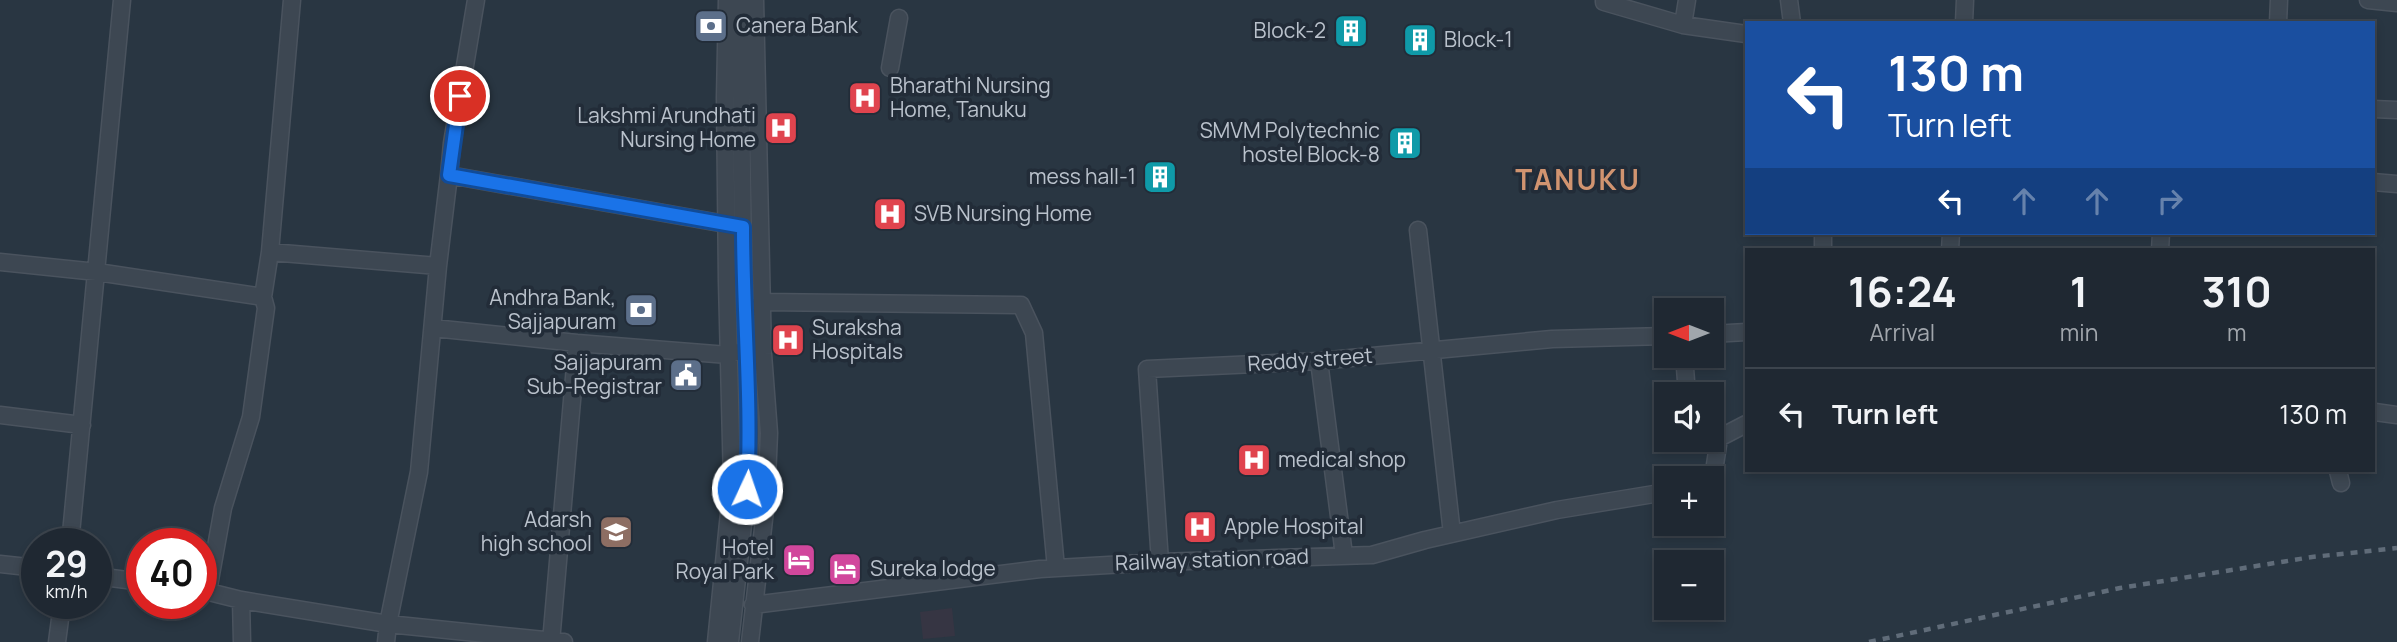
<!DOCTYPE html>
<html lang="en">
<head>
<meta charset="utf-8">
<style>
	:root { --surface:#1f2832; --page:#27303a; --text:#f1f3f6; --muted:#a1a6ac; --line:#3c444d }
	body { margin:0; font-family:Manrope,sans-serif; background:var(--page); color:var(--text); height:100vh; display:flex; flex-direction:column; font-size:26px; white-space:nowrap }
	* { box-sizing:border-box; margin:0 }
	p { font-size:23px; color:var(--muted) }
	.icon { flex:none; width:38px; height:38px; fill:none; stroke:currentColor; stroke-width:2; stroke-linecap:round; stroke-linejoin:round }
	.map { position:relative; flex:1; overflow:hidden }
	.side { position:absolute; left:1745px; top:248px; width:630px; height:224px; display:flex; flex-direction:column; background:var(--surface); border-radius:0px; box-shadow:0 4px 10px #0003,0 0 0 2px var(--line) }
	.side>* { flex:none }
	.top-card { position:absolute; left:1745px; top:21px; width:630px; height:214px; border-radius:0px; box-shadow:0 4px 10px #0003,0 0 0 2px var(--line); background:#1a4fa0; color:#fff; overflow:hidden }
	.needle { width:46px; rotate:270deg }
	.controls { position:absolute; left:1654px; top:298px; display:grid; gap:14px }
	.controls a { display:grid; place-items:center; width:70px; height:70px; border-radius:0px; background:var(--surface); box-shadow:0 4px 10px #0003,0 0 0 2px var(--line); font-size:35px }
	.speed { position:absolute; left:21px; top:528px; display:flex; gap:14px; font-size:35px; font-weight:700; text-align:center }
	.speed>* { display:grid; place-content:center; width:91px; height:91px; border-radius:50%; background:var(--surface); box-shadow:0 4px 10px #0003,0 0 0 2px var(--line); line-height:1 }
	.speed small { font-size:18px; font-weight:400 }
	.speed .limit { border:10px solid #d22; background:#fff; color:#111 }
	.pin { position:absolute; display:grid; place-items:center; width:60px; height:60px; color:#fff; margin:-30px; border:4px solid #fff; border-radius:50%; box-shadow:0 2px 7px #0007 }
	.me { position:absolute; width:77px; margin:-38px; rotate:3deg; stroke-linejoin:round; filter:drop-shadow(0 0 5px #0008) }
	.turn { display:flex; align-items:center; gap:24px; height:147px; padding:0 28px; font-size:32px }
	.turn .icon { width:91px; height:91px; stroke-width:2.5 }
	.turn b { display:block; font-size:49px; line-height:60px }
	.lanes { display:flex; align-items:center; height:66px; padding:0 28px; background:#0003; justify-content:center; gap:35px; direction:ltr }
	.lanes .off { opacity:.35 }
	.eta { display:flex; justify-content:space-evenly; align-items:center; height:119px; text-align:center }
	.eta b { font-size:42px; font-weight:700; line-height:49px }
	ul { padding:0; list-style:none }
	li { display:flex; align-items:center; gap:21px; height:91px; padding:0 28px; border-top:2px solid var(--line) }
	li div { flex:1 }
	li b { display:block; font-size:26px }
	li em { font-style:normal }
	.map>svg:first-child { display:block }
	.medical { fill:#363543 }
	.lines { fill:none; stroke-linecap:round; stroke-linejoin:round }
	.minor-casing { stroke:#4a535e; stroke-width:19 }
	.minor { stroke:#3d4752; stroke-width:16 }
	.rail { stroke:#606c79; stroke-width:4.5; stroke-dasharray:7 7; stroke-linecap:butt }
	.route-casing { stroke:#114b97; stroke-width:18 }
	.route { stroke:#1a73e8; stroke-width:12 }
	.labels { text-anchor:middle; stroke-width:7; stroke-linejoin:round; paint-order:stroke }
	.poi-label { font-size:21px; fill:#bac2cc; stroke:#222c38; text-anchor:start }
	.street-label { font-size:21px; fill:#bac2cc; stroke:#222c38 }
	.district-label { font-size:28px; font-weight:bold; letter-spacing:2px; fill:#d19470; stroke:#222c38 }
</style>
</head>
<body>
<div class="map">
<svg width="2397" height="642" viewBox="0 0 2397 642">
	<rect width="100%" height="100%" fill="#293642"/>
	<path class="medical" d="M952,608L955,636L923,639L920,612Z"/>
	<g class="lines">
		<g class="minor-casing">
			<path id="minor" d="M476,0L452,143L449,175L737,226
				M1604,0V2L1683,25L1746,34
				M1789,0L1792,23
				M2368,0L2397,3
				M1964,23L1965,0
				M2278,23L2279,0
				M1683,25L1687,0
				M890,68L899,18
				M2373,109L2397,110
				M2373,182L2397,184
				M1418,230L1452,534
				M1823,233V250
				M1950,250L1951,233
				M2160,250L2161,233
				M270,252L438,266
				M0,262L97,272L263,297
				M761,302L1021,305L1034,333L1056,568
				M433,328L577,343L728,355L736,352
				M1712,334L1746,332
				M1684,355L1687,394
				M1319,361L1344,555
				M2375,412L2397,415
				M0,415L82,425
				M2338,471L2341,483
				M1712,485L1719,438L1746,424
				M70,544L122,0
				M1160,562L1147,369L1319,361L1552,339L1666,336
				M0,564L37,568
				M96,576L142,582
				M201,590L241,600L388,624L564,642
				M208,591L223,508L251,417L266,308L263,297L270,252L292,0
				M241,600L242,642
				M753,605L1040,569L1160,562L1372,555L1425,540L1557,510L1666,492
				M57,642L62,604
				M386,642L388,624L419,472L438,266L449,175
				M551,642L577,343
				M716,642L732,483L727,282L725,98L727,0
				M730,642L747,489L750,434L743,259L740,0
				M750,642L766,502L769,433L763,354L755,0"/>
		</g>
		<use href="#minor" class="minor"/>
		<path class="rail" d="M1869,642L2120,588L2312,557L2397,548"/>
	</g>
	<g class="lines">
		<g class="route-casing">
			<path id="route" d="M460,96L449,175L743,227C743,314 752,402 747,489"/>
		</g>
		<use href="#route" class="route"/>
	</g>
	<defs>
		<g id="bank-square" transform="scale(1.75)"><rect x="-9" y="-9" width="18" height="18" rx="4" fill="#5c6f8a" stroke="#222c38"/><path d="M-6-4H6V4H-6ZM0-2.3a2.3 2.3 0 1 0 0 4.6a2.3 2.3 0 1 0 0-4.6Z" fill="#fff"/></g>
		<g id="building-square" transform="scale(1.75)"><rect x="-9" y="-9" width="18" height="18" rx="4" fill="#0f9aa8" stroke="#222c38"/><path d="M-4-6H4V6H1V3H-1V6H-4ZM-2.5-4.3h1.7v1.8h-1.7ZM.8-4.3h1.7v1.8H.8ZM-2.5-1h1.7V.8h-1.7ZM.8-1h1.7V.8H.8Z" fill="#fff"/></g>
		<g id="hospital-square" transform="scale(1.75)"><rect x="-9" y="-9" width="18" height="18" rx="4" fill="#e0444e" stroke="#222c38"/><path d="M-5-5h3v3.5h4V-5h3V5h-3V1.5h-4V5h-3Z" fill="#fff"/></g>
		<g id="civic-square" transform="scale(1.75)"><rect x="-9" y="-9" width="18" height="18" rx="4" fill="#5c6f8a" stroke="#222c38"/><path d="M-.6-6.5H3V-4.5H.6V-3L4-1V1h2V6H-6V1h2V-1L-.6-3ZM-1.2 2.5V6h2.4V2.5Z" fill="#fff"/></g>
		<g id="school-square" transform="scale(1.75)"><rect x="-9" y="-9" width="18" height="18" rx="4" fill="#8d6e63" stroke="#222c38"/><path d="M0-5L7-2L0 1L-7-2ZM-4 1L0 2.5L4 1V4Q0 6-4 4Z" fill="#fff"/></g>
		<g id="hotel-square" transform="scale(1.75)"><rect x="-9" y="-9" width="18" height="18" rx="4" fill="#d1479c" stroke="#222c38"/><path d="M-6-4.5h1.5V1H6V5H4.5V3h-9V5H-6ZM-4 0a1.8 1.8 0 1 1 3.6 0ZM.5 0V-2.5h3Q6-2.5 6 0Z" fill="#fff"/></g>
	</defs>
	<g fill-rule="evenodd">
		<use href="#bank-square" x="711" y="26"/>
		<use href="#building-square" x="1351" y="31"/>
		<use href="#building-square" x="1420" y="40"/>
		<use href="#hospital-square" x="865" y="98"/>
		<use href="#hospital-square" x="781" y="128"/>
		<use href="#building-square" x="1405" y="143"/>
		<use href="#building-square" x="1160" y="177"/>
		<use href="#hospital-square" x="890" y="214"/>
		<use href="#bank-square" x="641" y="310"/>
		<use href="#hospital-square" x="788" y="340"/>
		<use href="#civic-square" x="686" y="375"/>
		<use href="#hospital-square" x="1254" y="460"/>
		<use href="#hospital-square" x="1200" y="527"/>
		<use href="#school-square" x="616" y="532"/>
		<use href="#hotel-square" x="799" y="560"/>
		<use href="#hotel-square" x="845" y="569"/>
	</g>
	<g class="labels">
		<g class="poi-label">
			<text x="736" y="33">Canera Bank</text>
			<text x="1326" y="38" text-anchor="end">Block-2</text>
			<text x="1444" y="47">Block-1</text>
			<text x="890" y="93">Bharathi Nursing<tspan x="890" dy="24">Home, Tanuku</tspan></text>
			<text x="756" y="123" text-anchor="end">Lakshmi Arundhati<tspan x="756" dy="24">Nursing Home</tspan></text>
			<text x="1380" y="138" text-anchor="end">SMVM Polytechnic<tspan x="1380" dy="24">hostel Block-8</tspan></text>
			<text x="1136" y="184" text-anchor="end">mess hall-1</text>
			<text x="914" y="221">SVB Nursing Home</text>
			<text x="616" y="305" text-anchor="end">Andhra Bank,<tspan x="616" dy="24">Sajjapuram</tspan></text>
			<text x="812" y="335">Suraksha<tspan x="812" dy="24">Hospitals</tspan></text>
			<text x="662" y="370" text-anchor="end">Sajjapuram<tspan x="662" dy="24">Sub-Registrar</tspan></text>
			<text x="1278" y="467">medical shop</text>
			<text x="592" y="527" text-anchor="end">Adarsh<tspan x="592" dy="24">high school</tspan></text>
			<text x="1224" y="534">Apple Hospital</text>
			<text x="774" y="555" text-anchor="end">Hotel<tspan x="774" dy="24">Royal Park</tspan></text>
			<text x="870" y="576">Sureka lodge</text>
		</g>
		<g class="street-label">
			<text transform="translate(1310 360) rotate(-4)" y="7">Reddy street</text>
			<text transform="translate(1212 560) rotate(-2)" y="7">Railway station road</text>
		</g>
		<g class="district-label">
			<text x="1578" y="190">TANUKU</text>
		</g>
	</g>
</svg>
<div class="controls">
<a><svg class="needle" viewBox="-14 -14 28 28"><path d="M0-13l5 13h-10z" fill="#e53935"/><path d="M0 13l5-13h-10z" fill="#a1a6ac"/></svg></a>
<a><svg class="icon" aria-label="sound" viewBox="0 0 24 24"><path d="M4 9h4l5-4v14l-5-4H4zM17 9q2 3 0 6"/></svg></a>
<a>+</a>
<a>−</a>
</div>
<div class="speed"><div>29<small>km/h</small></div><div class="limit">40</div></div>
<div class="pin" style="left:460px;top:96px;background:#d93025"><svg class="icon" aria-label="arrive" viewBox="0 0 24 24"><path d="M6 21V4h12l-3 4 3 4H6"/></svg></div>
<svg class="me" style="left:747px;top:489px" viewBox="-20 -20 40 40"><circle r="17" fill="#1a73e8" stroke="#fff" stroke-width="3"/><path d="M0-11L8 9 0 5-8 9z" fill="#fff"/></svg>
<div class="top-card">
<div class="turn"><svg class="icon" aria-label="left" viewBox="0 0 24 24"><path d="M17 20v-9H6M10 6l-5 5 5 5"/></svg><div><b>130 m</b>Turn left</div></div>
<div class="lanes"><svg class="icon" aria-label="left" viewBox="0 0 24 24"><path d="M17 20v-9H6M10 6l-5 5 5 5"/></svg><svg class="icon off" aria-label="ahead" viewBox="0 0 24 24"><path d="M12 20V5M6 11l6-6 6 6"/></svg><svg class="icon off" aria-label="ahead" viewBox="0 0 24 24"><path d="M12 20V5M6 11l6-6 6 6"/></svg><svg class="icon off" aria-label="right" viewBox="0 0 24 24"><path d="M7 20v-9h11M14 6l5 5-5 5"/></svg></div>
</div>
<section class="side">
<div class="eta">
<div><b>16:24</b><p>Arrival</p></div>
<div><b>1</b><p>min</p></div>
<div><b>310</b><p>m</p></div>
</div>
<ul>
<li><svg class="icon" aria-label="left" viewBox="0 0 24 24"><path d="M17 20v-9H6M10 6l-5 5 5 5"/></svg><div><b>Turn left</b></div><em>130 m</em></li>
</ul>
</section>
</div>
</body>
</html>
